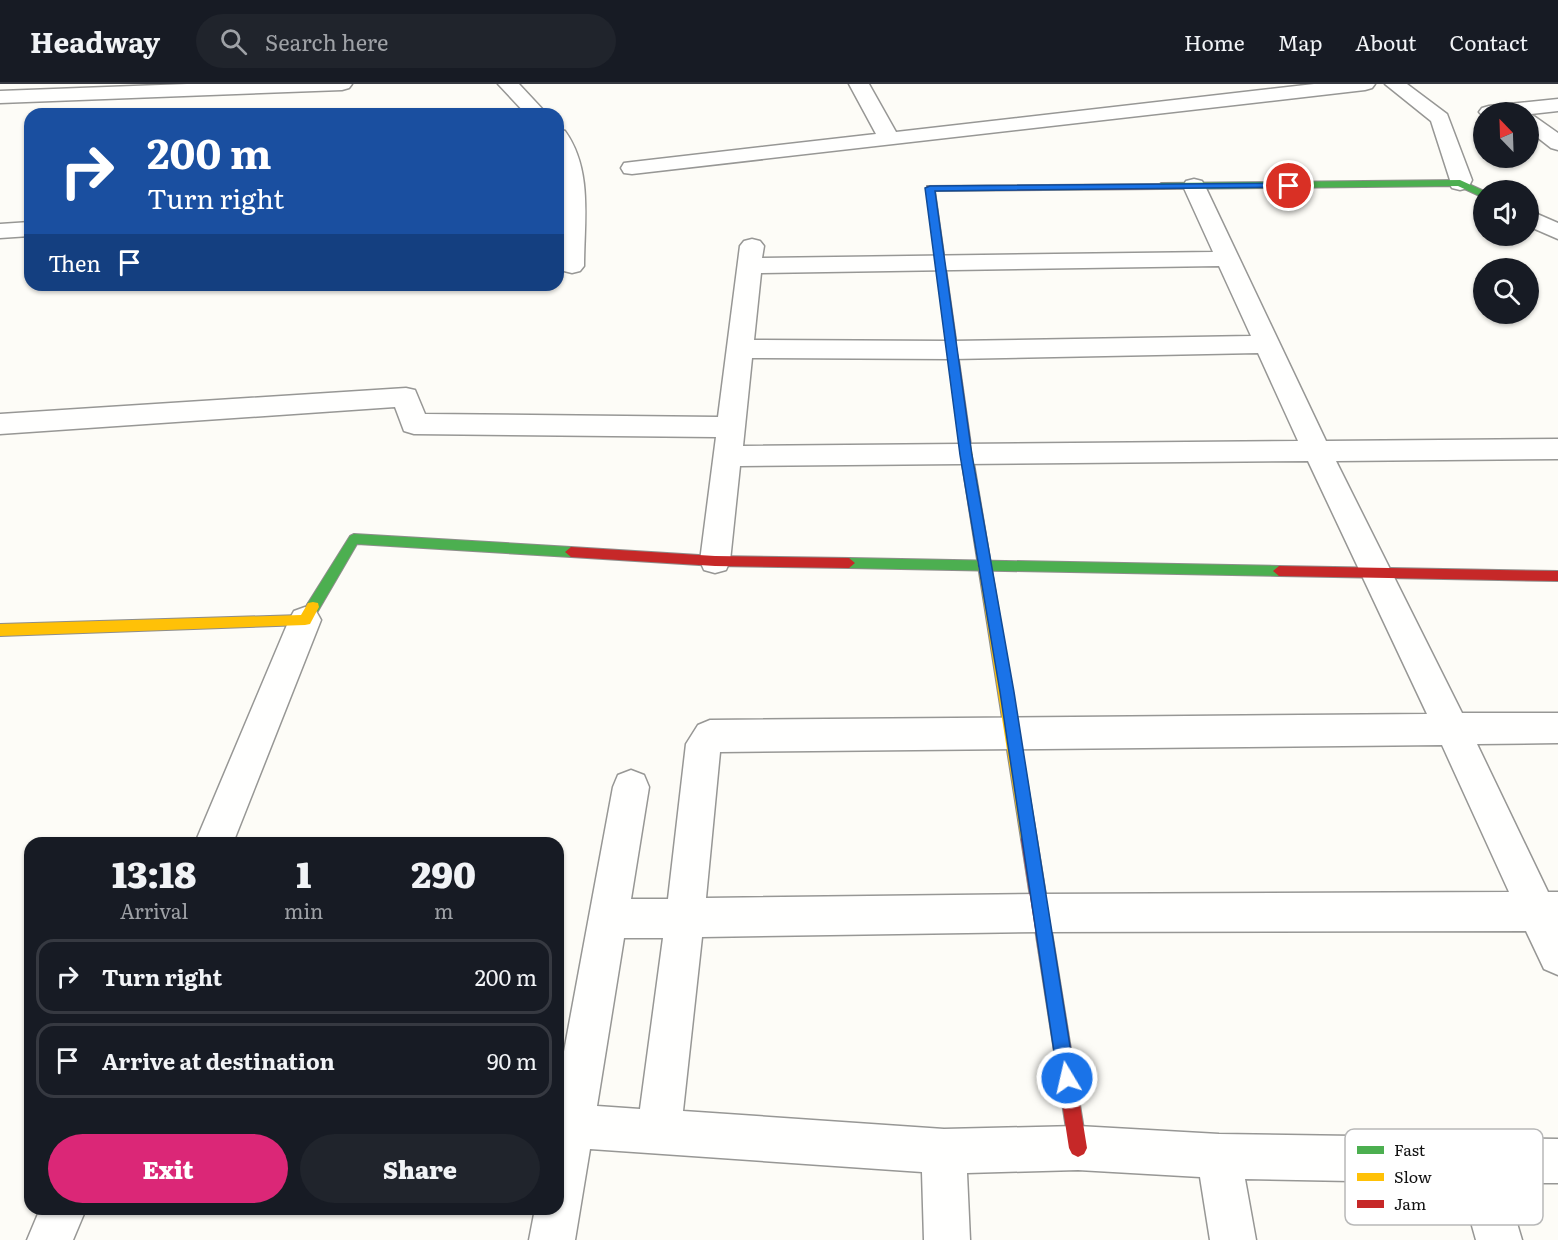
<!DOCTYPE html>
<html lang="en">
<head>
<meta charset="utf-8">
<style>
	:root { --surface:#171b24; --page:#20242c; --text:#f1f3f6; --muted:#9ea1a6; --line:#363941; --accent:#db2777 }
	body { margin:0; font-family:Literata,serif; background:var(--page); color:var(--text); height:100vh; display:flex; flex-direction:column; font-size:22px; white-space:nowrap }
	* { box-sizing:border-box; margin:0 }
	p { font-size:20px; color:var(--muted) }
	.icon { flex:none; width:33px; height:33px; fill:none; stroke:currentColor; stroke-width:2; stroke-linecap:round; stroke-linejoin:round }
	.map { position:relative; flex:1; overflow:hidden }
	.side { position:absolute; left:24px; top:753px; width:540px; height:378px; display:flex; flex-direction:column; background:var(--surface); border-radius:18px; box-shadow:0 2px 4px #0004 }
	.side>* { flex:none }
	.top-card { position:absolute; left:24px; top:24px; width:540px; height:183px; border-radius:18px; box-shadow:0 2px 4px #0004; background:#1a4fa0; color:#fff; overflow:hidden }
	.needle { width:39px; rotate:337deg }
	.buttons { position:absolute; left:1473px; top:18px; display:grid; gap:12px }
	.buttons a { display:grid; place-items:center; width:66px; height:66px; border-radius:50%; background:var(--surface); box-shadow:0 2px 4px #0004; font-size:30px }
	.pin { position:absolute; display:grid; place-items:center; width:51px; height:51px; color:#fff; margin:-26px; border:3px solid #fff; border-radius:50%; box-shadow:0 2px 6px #0007 }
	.me { position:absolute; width:66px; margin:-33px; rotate:351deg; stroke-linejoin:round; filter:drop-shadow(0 0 4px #0008) }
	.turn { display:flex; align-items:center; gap:21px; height:126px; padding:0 24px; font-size:27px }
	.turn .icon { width:78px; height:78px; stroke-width:2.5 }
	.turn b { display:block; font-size:42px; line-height:51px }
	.then { display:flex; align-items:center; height:57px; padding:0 24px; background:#0003; gap:12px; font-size:22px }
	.eta { display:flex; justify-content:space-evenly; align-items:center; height:102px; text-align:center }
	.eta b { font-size:36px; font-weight:800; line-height:42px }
	.action { display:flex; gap:12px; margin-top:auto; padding:12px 24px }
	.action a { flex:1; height:69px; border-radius:36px; background:var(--accent); color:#fff; font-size:24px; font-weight:800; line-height:69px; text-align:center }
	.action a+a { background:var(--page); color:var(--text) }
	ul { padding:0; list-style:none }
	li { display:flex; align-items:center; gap:18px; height:75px; margin:0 12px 9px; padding:0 12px; border:3px solid var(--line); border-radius:18px }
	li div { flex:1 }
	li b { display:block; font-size:22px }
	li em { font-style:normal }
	header { display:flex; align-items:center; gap:36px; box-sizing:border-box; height:84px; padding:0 30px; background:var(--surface); border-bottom:2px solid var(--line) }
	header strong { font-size:28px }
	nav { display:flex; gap:33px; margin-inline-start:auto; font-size:21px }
	.search { width:420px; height:54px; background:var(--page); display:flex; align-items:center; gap:15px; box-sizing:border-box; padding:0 21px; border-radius:33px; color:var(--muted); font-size:22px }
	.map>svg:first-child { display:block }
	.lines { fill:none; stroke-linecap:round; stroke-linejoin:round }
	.street-casing { stroke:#979795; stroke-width:3 }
	.fast-casing { stroke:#8e8d8b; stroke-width:2 }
	.slow-casing { stroke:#8e8d8b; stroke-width:2 }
	.jam-casing { stroke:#8e8d8b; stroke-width:2 }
	.street { fill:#fffffe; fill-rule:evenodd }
	.fast { fill:#4caf50; fill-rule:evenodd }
	.slow { fill:#ffc107; fill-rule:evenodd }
	.jam { fill:#c62828; fill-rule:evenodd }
	.route { fill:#1a73e8; stroke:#114b97; stroke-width:1.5 }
	.key { fill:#fff; stroke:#b8b8b8; stroke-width:1.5 }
	.key-label { font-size:16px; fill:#111 }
</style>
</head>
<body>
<header>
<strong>Headway</strong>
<div class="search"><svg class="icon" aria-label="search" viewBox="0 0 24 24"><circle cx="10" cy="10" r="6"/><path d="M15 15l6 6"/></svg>Search here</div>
<nav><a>Home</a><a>Map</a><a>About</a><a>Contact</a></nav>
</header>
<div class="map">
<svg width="1558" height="1156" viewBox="0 0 1558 1156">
	<rect width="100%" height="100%" fill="#fdfcf7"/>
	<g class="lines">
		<g class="street-casing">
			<path id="street" d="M187,0H352L349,4L342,6L0,19V7Z
				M498,0H519L547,30H526Z
				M849,0H869L896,48L1314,0H1375L1372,4L1365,6L632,90L624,89L621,84L624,79L632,78L876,50Z
				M1385,0H1407L1447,30L1472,96L1468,104L1460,106L1452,104L1449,99L1450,96L1431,37Z
				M1558,15V27L1531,30L1558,49V66L1551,64L1528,46V28H1484V33L1479,28L1482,24L1489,22Z
				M558,45L565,47C593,86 584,137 584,182L580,187L572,189L564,187L560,182L563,114L558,74Z
				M1194,95L1202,97L1205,102L1326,357L1558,355V375L1336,377L1462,629H1558V659L1477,660L1548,808H1558V891L1544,885L1526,847L1041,848L702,853L683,1027L944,1045L1078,1042L1219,1050L1558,1055V1099H1505L1522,1156H1476L1460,1099L1245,1095L1256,1156H1210L1200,1093L1078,1086L967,1089L970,1156H924L922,1088L590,1065L575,1156H529L535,1125H558V1000L613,703L618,691L631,686L644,691L649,703L631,815H668L686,660L698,641L710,636L1427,630L1308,377L740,382L730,477L726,486L715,489L704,486L700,477L716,353L414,350L404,347L395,323L0,350V330L406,304L415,306L425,330L718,333L740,162L744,157L752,155L760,157L764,162L762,174L1213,168L1183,102L1186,97ZM1219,182L1251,252L952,257L754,256L761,189ZM1258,269L1298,357L743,362L752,274L952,275ZM1442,661L1509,808L1041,810L706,814L720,668ZM624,854H663L640,1025L597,1022Z
				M1528,126L1558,139V155L1528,142Z
				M30,138V152L0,154V140Z
				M305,523L316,527L321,536L233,759H195L289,536L294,527Z
				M40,1125H86L73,1156H27Z"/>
		</g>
		<g class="fast-casing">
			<path id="fast" d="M1460,96L1484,107V114L1458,102L1161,105L1157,102L1161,99Z
				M354,450L571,463L577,468L571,473L357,460L318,527H308L307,523L308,519L350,452Z
				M849,474L1279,482L1285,487L1279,492L849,484L843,479Z"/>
		</g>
		<g class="slow-casing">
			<path id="slow" d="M965,357L971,361L1037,755L1034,760L1029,762L1024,760L1021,755L959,361Z
				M313,518L318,519L319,523L310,540L305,541L0,552V540L301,531L308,519Z"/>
		</g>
		<g class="jam-casing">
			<path id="jam" d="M1164,100V104L1161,105L935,107L971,361L965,365L961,364L927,102Z
				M571,463L715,472L849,474L855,479L849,484L715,482L571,473L565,468Z
				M1279,482L1558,487V497L1279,492L1273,487Z
				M1029,748L1034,750L1037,755L1087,1064L1084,1070L1078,1073L1072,1070L1069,1064L1021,755L1024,750Z"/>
		</g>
		<use href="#street" class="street"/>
		<use href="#fast" class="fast"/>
		<use href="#slow" class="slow"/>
		<use href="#jam" class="jam"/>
	</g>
	<path class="route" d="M1289,99L1294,102L1292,103L935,107L972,371L1014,608L1075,994L1073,1000L1067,1003L1060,1000L1058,994L1000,608L960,371L925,104L930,102Z"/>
	<rect x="1345" y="1045" width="198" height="96" rx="9" class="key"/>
	<rect x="1357" y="1062" width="27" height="8" fill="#4caf50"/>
	<rect x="1357" y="1089" width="27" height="8" fill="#ffc107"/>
	<rect x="1357" y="1116" width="27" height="8" fill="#c62828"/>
	<g class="key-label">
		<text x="1394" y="1072">Fast</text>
		<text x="1394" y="1099">Slow</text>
		<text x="1394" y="1126">Jam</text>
	</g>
</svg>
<div class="buttons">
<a><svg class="needle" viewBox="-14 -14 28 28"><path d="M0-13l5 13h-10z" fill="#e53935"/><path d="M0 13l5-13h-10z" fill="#9ea1a6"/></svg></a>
<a><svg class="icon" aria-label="sound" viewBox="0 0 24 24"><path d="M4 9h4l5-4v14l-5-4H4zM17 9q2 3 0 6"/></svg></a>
<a><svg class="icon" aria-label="search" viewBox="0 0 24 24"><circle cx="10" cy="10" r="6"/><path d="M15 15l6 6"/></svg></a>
</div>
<div class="pin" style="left:1289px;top:102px;background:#d93025"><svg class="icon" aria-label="arrive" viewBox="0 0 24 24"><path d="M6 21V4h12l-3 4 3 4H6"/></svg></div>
<svg class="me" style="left:1067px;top:994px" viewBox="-20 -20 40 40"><circle r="17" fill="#1a73e8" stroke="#fff" stroke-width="3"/><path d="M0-11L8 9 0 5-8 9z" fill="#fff"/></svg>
<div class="top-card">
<div class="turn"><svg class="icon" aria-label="right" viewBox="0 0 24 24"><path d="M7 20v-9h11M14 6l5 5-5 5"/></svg><div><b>200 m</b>Turn right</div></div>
<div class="then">Then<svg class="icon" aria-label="arrive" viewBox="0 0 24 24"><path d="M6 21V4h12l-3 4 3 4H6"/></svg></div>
</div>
<section class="side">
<div class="eta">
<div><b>13:18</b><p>Arrival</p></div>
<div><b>1</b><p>min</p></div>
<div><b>290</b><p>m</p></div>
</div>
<ul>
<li><svg class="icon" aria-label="right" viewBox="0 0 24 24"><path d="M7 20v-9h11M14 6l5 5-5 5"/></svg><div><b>Turn right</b></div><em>200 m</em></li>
<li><svg class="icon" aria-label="arrive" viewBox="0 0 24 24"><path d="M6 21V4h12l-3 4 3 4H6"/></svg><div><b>Arrive at destination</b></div><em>90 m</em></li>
</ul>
<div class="action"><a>Exit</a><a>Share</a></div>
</section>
</div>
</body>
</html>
